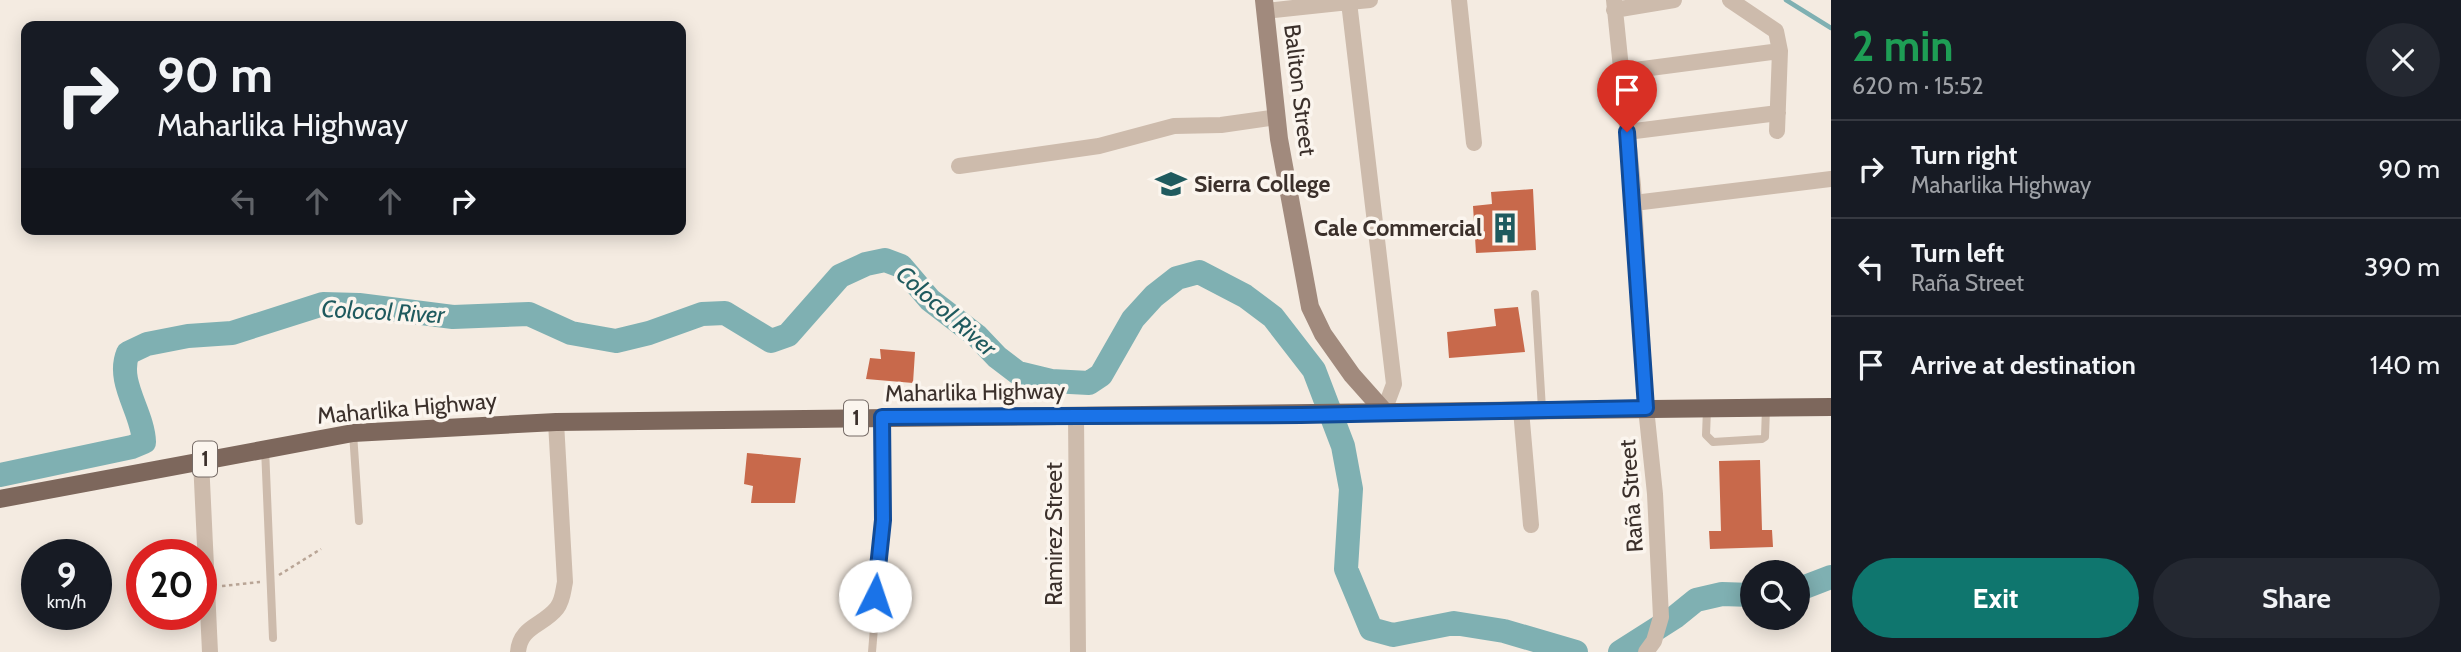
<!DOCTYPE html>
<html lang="en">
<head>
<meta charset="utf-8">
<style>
	:root { --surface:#171b24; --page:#242831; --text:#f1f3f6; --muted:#9ea1a6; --line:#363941; --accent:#0f766e }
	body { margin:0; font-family:Cabin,sans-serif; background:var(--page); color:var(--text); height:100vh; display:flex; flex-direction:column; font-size:26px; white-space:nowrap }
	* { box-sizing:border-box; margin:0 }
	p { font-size:23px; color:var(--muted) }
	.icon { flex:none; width:38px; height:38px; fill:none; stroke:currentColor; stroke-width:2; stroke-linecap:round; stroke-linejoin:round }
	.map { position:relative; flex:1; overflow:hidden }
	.side { display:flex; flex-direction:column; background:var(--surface); width:630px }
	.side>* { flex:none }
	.top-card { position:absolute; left:21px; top:21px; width:665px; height:214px; border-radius:14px; box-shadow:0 4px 18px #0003; background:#171b24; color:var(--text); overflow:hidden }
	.tools { position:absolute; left:1740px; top:560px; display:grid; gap:14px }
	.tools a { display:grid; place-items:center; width:70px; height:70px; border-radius:50%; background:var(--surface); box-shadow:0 4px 18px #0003; font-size:35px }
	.speed { position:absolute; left:21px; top:539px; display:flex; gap:14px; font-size:35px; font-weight:700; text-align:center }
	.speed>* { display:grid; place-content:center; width:91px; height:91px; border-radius:50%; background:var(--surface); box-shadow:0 4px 18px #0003; line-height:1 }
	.speed small { font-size:18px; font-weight:400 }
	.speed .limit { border:10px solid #d22; background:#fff; color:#111 }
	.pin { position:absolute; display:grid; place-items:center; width:60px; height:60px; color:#fff; margin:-72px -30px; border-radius:50% 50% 50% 0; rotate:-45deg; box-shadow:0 0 7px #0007 }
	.pin .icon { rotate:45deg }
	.me { position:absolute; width:77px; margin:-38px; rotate:4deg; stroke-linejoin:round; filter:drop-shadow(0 0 5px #0008) }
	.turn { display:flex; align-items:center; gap:24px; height:147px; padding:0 21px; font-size:32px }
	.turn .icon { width:91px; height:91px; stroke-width:2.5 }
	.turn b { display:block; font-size:49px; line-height:60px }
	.lanes { display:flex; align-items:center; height:66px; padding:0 21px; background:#0003; justify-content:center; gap:35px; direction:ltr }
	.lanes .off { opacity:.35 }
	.round { display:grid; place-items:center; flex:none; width:74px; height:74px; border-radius:37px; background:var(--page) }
	.headline { display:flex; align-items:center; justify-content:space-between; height:119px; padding:0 21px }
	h1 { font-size:42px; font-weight:700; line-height:52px; color:#1e9e55 }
	.primary-button { display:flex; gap:14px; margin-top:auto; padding:14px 21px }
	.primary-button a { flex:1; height:80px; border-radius:42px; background:var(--accent); color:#fff; font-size:28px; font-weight:700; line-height:80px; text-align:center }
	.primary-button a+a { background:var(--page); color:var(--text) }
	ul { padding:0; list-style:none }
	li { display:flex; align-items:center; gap:21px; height:98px; padding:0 21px; border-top:2px solid var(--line) }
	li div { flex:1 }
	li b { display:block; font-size:26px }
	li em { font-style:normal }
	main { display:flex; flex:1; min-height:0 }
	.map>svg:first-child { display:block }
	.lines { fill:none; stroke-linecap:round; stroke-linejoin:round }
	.stream { stroke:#7fb0b2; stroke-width:4.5 }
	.river { stroke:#7fb0b2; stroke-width:24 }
	.building { fill:#c8694b }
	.path { stroke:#b9a596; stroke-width:2.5; stroke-dasharray:3.5 3.5; stroke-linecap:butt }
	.lane { stroke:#cdbbac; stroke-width:8 }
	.street { stroke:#cdbbac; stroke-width:16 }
	.secondary { stroke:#a18a7d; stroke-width:18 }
	.primary { stroke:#7d675c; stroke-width:18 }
	.route-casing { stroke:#114b97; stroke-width:18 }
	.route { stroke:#1a73e8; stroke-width:12 }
	.labels { text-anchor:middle; stroke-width:7; stroke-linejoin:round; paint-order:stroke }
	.shield { fill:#fbf5ee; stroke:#756b66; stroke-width:2 }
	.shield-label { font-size:21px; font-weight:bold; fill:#3b302b }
	.street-label { font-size:23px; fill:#3b302b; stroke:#fbf5ee }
	.poi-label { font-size:23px; font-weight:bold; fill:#3b302b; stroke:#fbf5ee; text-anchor:start }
	.water-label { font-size:24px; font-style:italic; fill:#1f5a5e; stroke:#fbf5ee }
</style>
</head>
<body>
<main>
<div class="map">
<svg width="1831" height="652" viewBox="0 0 1831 652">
	<rect width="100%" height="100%" fill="#f4ebe1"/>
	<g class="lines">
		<path class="stream" d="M1786,0L1831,28"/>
		<path class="river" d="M0,475L132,447L144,442C143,412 116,382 128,353L147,344L188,336L232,333L323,304L359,305L453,317L529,314L571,333L616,341L649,333L702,314L725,313L771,341L788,335L840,276L866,264L885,260L901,266L930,300L977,336L997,357L1018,373L1051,381L1089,383L1101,375L1133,319L1154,296L1177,278L1199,272L1245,296L1273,317L1314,370L1343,446L1351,489L1346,569L1371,629L1393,635L1454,623L1504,631L1576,652
			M1797,590L1831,577
			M1620,652L1675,617L1696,600L1722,594L1752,595"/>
	</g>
	<path class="building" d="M1533,189L1536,250L1476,253L1473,206L1492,204L1491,192Z
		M1518,307L1525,352L1449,358L1447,332L1496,326L1494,309Z
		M880,349L915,352L913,383L866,379L870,358L881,359Z
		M747,453L801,458L795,503H751L753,486L744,484Z
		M1760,460L1762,530H1772L1773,547L1710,549L1709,531H1721L1719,461Z"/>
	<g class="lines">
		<path class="path" d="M279,575L321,549
			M222,586L260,582"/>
		<path class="lane" d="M1535,294L1542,409
			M1707,409L1706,435L1713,442L1762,439L1765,437L1766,408
			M353,433L359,521
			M265,448L273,638
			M872,652L883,520L882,418"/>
		<path class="street" d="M1459,0L1474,143
			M1614,0L1633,185L1646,408L1655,494L1661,617L1654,641L1646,652
			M1730,0L1776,31L1780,51L1777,131
			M1349,2L1370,0
			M1614,10L1674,0
			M1265,11L1349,2L1394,384L1384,411
			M1620,72L1780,51
			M1627,132L1778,113
			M959,166L1099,146L1174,126L1221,125L1277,117
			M1634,203L1831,179
			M1521,410L1531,525
			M1076,415L1078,652
			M201,460L210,652
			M518,652C520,626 543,626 557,608C563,600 563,591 565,582L556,422"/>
		<path class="secondary" d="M1264,0L1279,139L1310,307L1323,334L1352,375L1384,411"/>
		<path class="primary" d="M0,499L353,433L556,422L1831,407"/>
	</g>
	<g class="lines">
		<g class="route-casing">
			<path id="route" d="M875,596L883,520L882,417L1301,415L1646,408L1627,132"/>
		</g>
		<use href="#route" class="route"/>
	</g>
	<defs>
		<g id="university-bare" transform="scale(2.415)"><path d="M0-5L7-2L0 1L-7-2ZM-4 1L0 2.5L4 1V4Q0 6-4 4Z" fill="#1f5a5e" stroke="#fbf5ee" stroke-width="2.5" paint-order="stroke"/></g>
		<g id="building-bare" transform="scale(2.415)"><path d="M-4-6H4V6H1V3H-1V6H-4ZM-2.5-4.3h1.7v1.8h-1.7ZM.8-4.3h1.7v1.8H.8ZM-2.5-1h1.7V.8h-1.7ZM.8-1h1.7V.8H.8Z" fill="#1f5a5e" stroke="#fbf5ee" stroke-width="2.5" paint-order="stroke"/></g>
	</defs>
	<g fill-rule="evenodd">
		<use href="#university-bare" x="1171" y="184"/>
		<use href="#building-bare" x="1505" y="228"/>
	</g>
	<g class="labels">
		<g class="shield">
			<rect x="844" y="400.5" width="24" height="35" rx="5"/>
			<rect x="193" y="441.5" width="24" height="35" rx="5"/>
		</g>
		<g class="shield-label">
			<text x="856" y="425">1</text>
			<text x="205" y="466">1</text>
		</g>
		<g class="street-label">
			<text transform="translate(1300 90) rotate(83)" y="8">Baliton Street</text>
			<text transform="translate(975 392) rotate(-1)" y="8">Maharlika Highway</text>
			<text transform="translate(407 408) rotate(-5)" y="8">Maharlika Highway</text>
			<text transform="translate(1631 496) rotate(-94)" y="8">Raña Street</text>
			<text transform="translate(1054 534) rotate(-90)" y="8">Ramirez Street</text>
		</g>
		<g class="poi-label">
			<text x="1194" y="192">Sierra College</text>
			<text x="1482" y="236" text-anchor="end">Cale Commercial</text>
		</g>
		<g class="water-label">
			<text transform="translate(946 311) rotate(41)" y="8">Colocol River</text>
			<text transform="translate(383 312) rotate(3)" y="8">Colocol River</text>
		</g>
	</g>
</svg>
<div class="tools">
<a><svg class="icon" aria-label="search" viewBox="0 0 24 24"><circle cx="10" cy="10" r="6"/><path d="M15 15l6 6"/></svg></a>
</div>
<div class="speed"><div>9<small>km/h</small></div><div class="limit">20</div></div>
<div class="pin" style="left:1627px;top:132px;background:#d93025"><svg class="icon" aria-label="arrive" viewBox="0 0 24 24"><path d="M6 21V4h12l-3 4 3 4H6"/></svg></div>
<svg class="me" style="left:875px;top:596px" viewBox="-20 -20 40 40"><circle r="19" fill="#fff"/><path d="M0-13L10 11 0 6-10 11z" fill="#1a73e8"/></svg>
<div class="top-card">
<div class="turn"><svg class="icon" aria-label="right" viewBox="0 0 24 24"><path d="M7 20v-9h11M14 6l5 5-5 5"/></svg><div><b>90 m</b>Maharlika Highway</div></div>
<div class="lanes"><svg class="icon off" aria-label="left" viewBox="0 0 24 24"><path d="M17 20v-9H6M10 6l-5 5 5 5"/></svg><svg class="icon off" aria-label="ahead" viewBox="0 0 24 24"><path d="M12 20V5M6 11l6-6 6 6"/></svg><svg class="icon off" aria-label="ahead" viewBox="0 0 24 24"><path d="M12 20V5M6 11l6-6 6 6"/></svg><svg class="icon" aria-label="right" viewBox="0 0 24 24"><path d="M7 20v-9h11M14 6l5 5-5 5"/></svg></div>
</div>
</div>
<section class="side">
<div class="headline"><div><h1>2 min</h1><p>620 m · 15:52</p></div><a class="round"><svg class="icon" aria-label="close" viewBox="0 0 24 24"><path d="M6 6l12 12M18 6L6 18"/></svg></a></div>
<ul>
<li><svg class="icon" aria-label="right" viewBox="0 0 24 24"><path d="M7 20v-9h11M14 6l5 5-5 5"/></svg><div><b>Turn right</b><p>Maharlika Highway</p></div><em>90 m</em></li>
<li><svg class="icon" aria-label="left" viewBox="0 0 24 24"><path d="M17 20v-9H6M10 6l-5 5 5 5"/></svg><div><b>Turn left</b><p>Raña Street</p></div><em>390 m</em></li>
<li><svg class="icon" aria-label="arrive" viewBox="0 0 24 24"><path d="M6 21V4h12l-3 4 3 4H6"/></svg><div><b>Arrive at destination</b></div><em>140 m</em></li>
</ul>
<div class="primary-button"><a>Exit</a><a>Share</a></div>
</section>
</main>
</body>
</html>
